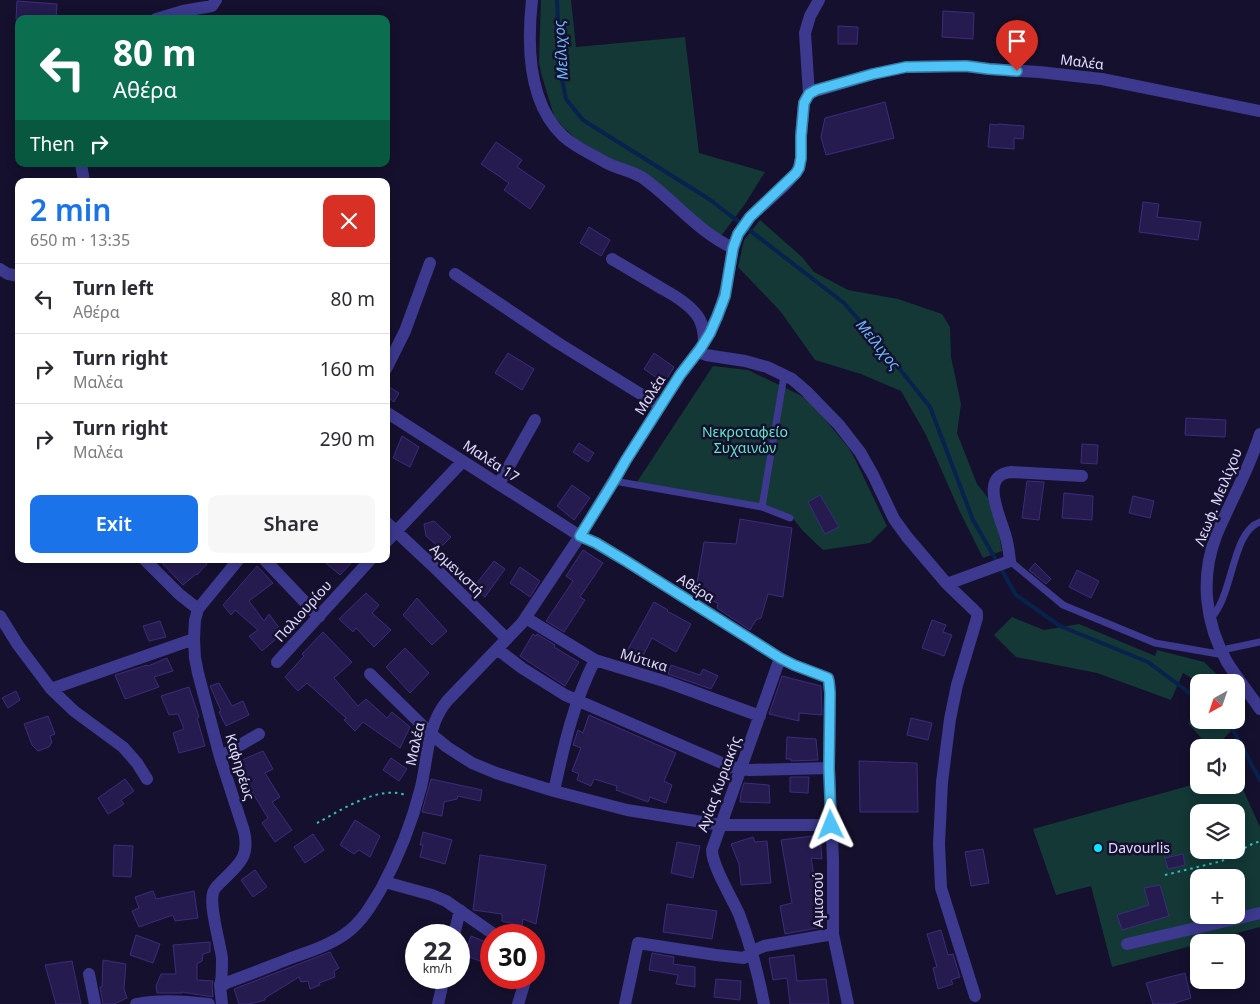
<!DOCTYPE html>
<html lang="en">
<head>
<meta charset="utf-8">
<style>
	:root { --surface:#fff; --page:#f7f7f7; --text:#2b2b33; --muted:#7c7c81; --line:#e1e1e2; --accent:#1a73e8 }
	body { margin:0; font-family:"Noto Sans",sans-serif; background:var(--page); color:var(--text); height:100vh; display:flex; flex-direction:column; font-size:19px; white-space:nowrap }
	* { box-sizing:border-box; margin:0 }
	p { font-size:16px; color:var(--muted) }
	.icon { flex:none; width:28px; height:28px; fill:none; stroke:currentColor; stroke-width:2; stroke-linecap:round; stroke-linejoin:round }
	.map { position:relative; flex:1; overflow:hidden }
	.drawer { position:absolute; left:15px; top:178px; width:375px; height:385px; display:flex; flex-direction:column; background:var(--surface); border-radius:10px; box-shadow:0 2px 12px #0003 }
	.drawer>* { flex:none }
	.top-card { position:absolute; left:15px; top:15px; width:375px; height:152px; border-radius:10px; box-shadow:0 2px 12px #0003; background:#0b6e4f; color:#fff; overflow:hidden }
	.needle { width:32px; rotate:220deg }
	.tools { position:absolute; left:1190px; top:674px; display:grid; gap:10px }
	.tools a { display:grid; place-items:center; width:55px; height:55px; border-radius:10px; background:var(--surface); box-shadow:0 2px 12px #0003; font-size:25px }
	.speed { position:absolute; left:405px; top:924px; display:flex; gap:10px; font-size:25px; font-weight:700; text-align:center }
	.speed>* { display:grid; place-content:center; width:65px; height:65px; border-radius:50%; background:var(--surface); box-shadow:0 2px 12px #0003; line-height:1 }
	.speed small { font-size:12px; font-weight:400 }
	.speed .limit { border:8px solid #d22; background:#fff; color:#111 }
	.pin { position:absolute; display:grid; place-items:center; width:42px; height:42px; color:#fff; margin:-51px -21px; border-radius:50% 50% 50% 0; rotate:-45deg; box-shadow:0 0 5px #0007 }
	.pin .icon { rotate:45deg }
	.me { position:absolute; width:55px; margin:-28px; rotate:358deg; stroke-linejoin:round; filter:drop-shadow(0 0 4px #0008) }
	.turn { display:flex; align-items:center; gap:18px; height:105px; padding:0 15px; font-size:22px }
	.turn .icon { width:65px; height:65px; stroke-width:2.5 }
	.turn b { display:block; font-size:35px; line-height:42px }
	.then { display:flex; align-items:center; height:48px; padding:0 15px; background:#0003; gap:10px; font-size:19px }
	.round { display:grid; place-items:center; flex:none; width:52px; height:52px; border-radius:10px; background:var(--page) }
	.head { display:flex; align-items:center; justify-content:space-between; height:85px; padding:0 15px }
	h1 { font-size:30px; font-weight:600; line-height:38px; color:var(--accent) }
	.cta { display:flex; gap:10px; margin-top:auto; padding:10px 15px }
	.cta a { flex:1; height:58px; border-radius:10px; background:var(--accent); color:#fff; font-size:20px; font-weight:600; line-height:58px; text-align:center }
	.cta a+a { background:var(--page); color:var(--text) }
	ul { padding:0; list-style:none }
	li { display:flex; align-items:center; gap:15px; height:70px; padding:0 15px; border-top:1px solid var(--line) }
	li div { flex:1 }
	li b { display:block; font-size:19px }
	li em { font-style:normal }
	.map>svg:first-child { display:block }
	.green { fill:#133836; fill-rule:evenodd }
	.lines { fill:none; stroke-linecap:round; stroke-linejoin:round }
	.stream { stroke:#08224e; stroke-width:4 }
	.building { fill:#261b4f; stroke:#3c2c7c }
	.path { stroke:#2bc5bb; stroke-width:2; stroke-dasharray:2.5 4; stroke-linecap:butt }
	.service { stroke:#3c398e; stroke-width:7 }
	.minor { stroke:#3c398e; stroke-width:12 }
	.tertiary { stroke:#3c398e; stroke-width:12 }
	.route-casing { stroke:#337fa1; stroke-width:12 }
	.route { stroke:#4fc3f7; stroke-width:9 }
	.poi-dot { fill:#08e7ff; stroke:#15102d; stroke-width:2 }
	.labels { text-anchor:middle; stroke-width:5; stroke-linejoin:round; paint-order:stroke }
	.street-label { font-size:14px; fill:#e0dcff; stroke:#15102d }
	.park-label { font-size:14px; fill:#61e7c5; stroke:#15102d }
	.poi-label { font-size:14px; fill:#e0dcff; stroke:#15102d; text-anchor:start }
	.water-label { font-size:15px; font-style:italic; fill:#6abbff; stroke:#15102d }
</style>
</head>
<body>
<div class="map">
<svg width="1260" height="1004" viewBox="0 0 1260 1004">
	<rect width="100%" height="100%" fill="#15102d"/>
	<path class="green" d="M541,0H571L576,47L685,37L699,153L765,172L745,204L721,236L618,164L576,139L563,127L554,116L541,73L539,62Z
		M760,220L802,257L814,272L848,290L898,299L942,314L950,327L951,357L961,404L957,433L977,484L989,499L996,517L1002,551L983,558L960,512L926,435L901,391L861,374L815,360L781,312L738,267L744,240Z
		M713,366L748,370L798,394L806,399L823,417L848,447L855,459L887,526L870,543L823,550L803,531L790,515L635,485Z
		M1012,617L1044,630L1079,624L1155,656L1157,650L1204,662L1225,682H1199V683L1183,673L1171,700L1097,673L1016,657L994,635Z
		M1236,701L1245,716L1216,747H1209L1188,723L1199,718V720H1236Z
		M1236,774L1260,827V927L1203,942H1199V944L1112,967L1091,886L1056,895L1033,829L1199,783V785H1236ZM1199,812H1236V850H1199ZM1199,878H1236V915H1199Z"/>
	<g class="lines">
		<path class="stream" d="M557,0L560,69L566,99L583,120L709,199L844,303L879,343L930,407L973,520L1016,595L1060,626L1148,662L1199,700
			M1226,720L1229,722L1260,780"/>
	</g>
	<path class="building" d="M17,1L57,4L56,19H16Z
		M943,11L974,13L973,39L942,37Z
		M838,26L858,27L857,44H838Z
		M885,102L894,138L826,155L821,137L825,118Z
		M990,124L998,125V124L1024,126L1023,139L1014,138V149L988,147Z
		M496,142L522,160L517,167L545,186L530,209L504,190L509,183L481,164Z
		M1143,202L1159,204L1157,217L1201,222L1198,240L1139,232Z
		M589,227L610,240L601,256L580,243Z
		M508,353L534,369L522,390L495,373Z
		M654,353L674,367L664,383L644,369Z
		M386,385L399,393L394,402L386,396Z
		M1186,418L1226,420L1225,437L1185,435Z
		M402,436L419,447L410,467L393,458Z
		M579,443L594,453L588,462L573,452Z
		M1082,444L1098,445L1097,464L1081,463Z
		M1027,481L1044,482L1039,520L1022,518Z
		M572,485L590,498L574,520L557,506Z
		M1064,493L1093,496L1092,520L1062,518Z
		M820,495L839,527L825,534L808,502Z
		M1133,496L1154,501L1150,518L1129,513Z
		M740,519L792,528L783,597L768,594L761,618L756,620L750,630L717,608L718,603L695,595L704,542L736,544Z
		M434,521L451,537L440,548L426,536L424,524Z
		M583,550L603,563L580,597L585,600L564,632L546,621L573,581L566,576Z
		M158,559H202L207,564L197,575L196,574L183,585Z
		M321,559H355L340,575Z
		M494,561L505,569L485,597L473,588Z
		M1035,563L1051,579L1046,584L1029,570Z
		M257,566L273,583L249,601L264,621L269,614L283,633L262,651L249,636L258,630L235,610L231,615L223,605Z
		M520,567L540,581L530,597L510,583Z
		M1077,570L1099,581L1091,598L1069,587Z
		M366,593L379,605L372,613L391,630L374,647L356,628L353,632L339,619Z
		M417,598L447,631L432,645L403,615Z
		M654,602L668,610L667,611L691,624L676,652L652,638L638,665L622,660Z
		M932,620L946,625L943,632L952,635L944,656L922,648Z
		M160,621L166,637L149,641L143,626Z
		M323,632L352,662L334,678L358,706L366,699L387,718L392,712L410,727L400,748L363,722L355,731L344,720L346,718L307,683L298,691L285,677L304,656L302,654Z
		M533,634L536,636L537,634L555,645L554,647L579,662L565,686L520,656Z
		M405,648L429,673L410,693L386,667Z
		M167,658L173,671L154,677L159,687L125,699L115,675L147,665L148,666Z
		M671,665L700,675L703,669L718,676L711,689L668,674Z
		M782,676L821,686L822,715L799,713V721L769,714Z
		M219,683L232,706L243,701L249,715L226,726L219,712L221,711L210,686Z
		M189,687L199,717L197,718L205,746L179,753L173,733L184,729L178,714L169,715L161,696Z
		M16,691L20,700L8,708L2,698Z
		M589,715L676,753L664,781L672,785L666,803L650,797L648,802L616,790L617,786L594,779L591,786L577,780L579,774L572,771L581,748L573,745L578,730L583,733Z
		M48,716L55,734L50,736L52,742L49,747L38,751L32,745L24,724Z
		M911,718L932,723L928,740L907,735Z
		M787,737L816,739L818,760L791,761V759H786Z
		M263,751L273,769L265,773L280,797L272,802L292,830L275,842L262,823L268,818L246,782L244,783L235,763Z
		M391,758L407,769L399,781L383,770Z
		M859,761L917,763L918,812H860Z
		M790,777H809L808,793L790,792Z
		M125,779L134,791L121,800L124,804L108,814L98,798Z
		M431,779L482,790L480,801L458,796L457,799L444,802L442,816L422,812Z
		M744,783L769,785L770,803L740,802L741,793Z
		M355,820L380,836L370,857L359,850L354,854L340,845Z
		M423,832L452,840L445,864L420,857L423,845H420Z
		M313,834L324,850L305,863L294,847Z
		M820,835L822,859L811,858L823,927L785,934L780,906L792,903L781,840Z
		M753,837L755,842L767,841L771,883L741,885L739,864L731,844Z
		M677,842L700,846L693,878L671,873Z
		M114,845L133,846L131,877L113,876Z
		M983,849L989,883L971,886L965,852Z
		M1183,854L1185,865L1168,869L1165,858Z
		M480,855L546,865L536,924L523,919L522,926L502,921V914L473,910Z
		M255,870L267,887L253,897L241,880Z
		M1160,885L1169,916L1122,930L1117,915L1149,905L1144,888Z
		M153,891L156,899L194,891L198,918L175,921L173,915L139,927L132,911L139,908L135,897Z
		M667,904L717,911L712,939L663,932Z
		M941,930L948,955L953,954L960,977L951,980L953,984L938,989L933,968L937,967L927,934Z
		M136,935L160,944L153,963L130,955Z
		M471,936L491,944V956L488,964L464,955Z
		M210,942V952L203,954L202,961L197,964V980L213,981L212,986L213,997L182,992V993H157L156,986L161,974H176L173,945Z
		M330,952L339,968L334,971L335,977L319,983L320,985L310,989L308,981L301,982L299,977L265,998V1000L249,1004H239L234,989Z
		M652,953L674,957L673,964L695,967V987L676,984L678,975L649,970Z
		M794,955L797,981L826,979L829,1004H790L787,978L773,980L769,958Z
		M103,960L126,964L124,989L127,998L114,1004H103L100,987H102Z
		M72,961L81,1004H56L45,965Z
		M1185,973L1191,998L1172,1004H1153L1146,983Z
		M716,979L741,981L740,1000L714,997Z"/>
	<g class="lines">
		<path class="path" d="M317,823C340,811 381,783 407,796
			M1165,875L1222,861L1250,845L1260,841"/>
		<path class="service" d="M614,481L762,507L790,518
			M762,507L784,376
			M1010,561L1063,605L1155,643L1224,655
			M1210,619C1234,596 1231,532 1260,522
			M1222,650L1260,642"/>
		<path class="minor" d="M532,0C527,45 528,103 563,136C575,147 591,154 605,162C617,169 631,170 643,178C674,200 698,232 733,248
			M156,19L183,11L212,6L216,0
			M809,94L805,33L810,16L819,0
			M81,164L84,181
			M612,259C627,268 641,276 656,285C669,293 686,301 696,314C703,322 704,332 704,343
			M0,269L8,274L19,276
			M455,274L558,343L660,406
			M698,352L706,355L745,361L767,367L792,379L806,391L839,425L860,452L873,475L894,519L907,537L947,584L977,613V618L957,685L950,719L942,782L939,844L941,888L975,996
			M386,369L405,331L430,263
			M386,412L580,536L596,543L626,561L780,658L794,665L828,678L829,682L830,693L829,768L833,860V934L848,1004
			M499,484L535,420
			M386,522L433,566L507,639
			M386,542L463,461
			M144,559L179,594L198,609
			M264,559L319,617
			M947,584L1010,561C1009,552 1008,543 1005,534C1000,516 979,475 1011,472L1082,476
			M0,616L18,645L51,689L194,639
			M526,618L595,660L667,682L760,716
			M497,649L522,668L565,695L731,767L741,769L749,770L829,768
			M277,662L371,559
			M370,674L431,734L447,747L472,763L496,773L554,791L627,810L652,814L721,825H831
			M51,689L74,711L123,747L137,763L147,779
			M220,757L259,734
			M554,791C564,745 574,701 595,660
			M385,882L432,895L446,901L495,935
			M454,935L460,910
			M1127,944L1260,913
			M89,974L95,1004
			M225,984L221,982C222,974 222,966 222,958C220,943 209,906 213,893C214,888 219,884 222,881C239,864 250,857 244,831L220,757L198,673L195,658L194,639L195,620L198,609L239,559
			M136,1004C160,999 185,1001 209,1004
			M222,1004L220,985C244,977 268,967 291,958C311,951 333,944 349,931C363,920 372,904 381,889C399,856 412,823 421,787C428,757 427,725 447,701L522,623L580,536L626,460L680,375L704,343L717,317L722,303L726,289L733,248L738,234L750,217L785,185L796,173L799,168L801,158V136L804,103L807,97L812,92L873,74L906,67L966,66L989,69L1039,72L1102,79L1260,111
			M438,1004L444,978
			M518,1004L526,978
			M625,1004L638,943L716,955L744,958L755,950L764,946L833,934
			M764,1004C758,973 750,943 739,914C732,898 712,866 712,850L780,658"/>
		<path class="tertiary" d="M1260,434C1249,470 1230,502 1216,536C1200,578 1205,623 1227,662C1237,678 1249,693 1260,709"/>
	</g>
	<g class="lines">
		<g class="route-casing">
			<path id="route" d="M831,825L829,768L830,693L829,682L828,678L794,665L780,658L626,561L596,543L580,536L614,481L626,460L680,375L700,349L710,333L717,317L725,296L733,248L738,234L750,217L796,173L799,168L801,158V136L804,103L809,94L816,90L873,74L906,67L966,66L989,69L1017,71"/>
		</g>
		<use href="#route" class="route"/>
	</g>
	<circle class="poi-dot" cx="1098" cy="848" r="5"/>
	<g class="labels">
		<g class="street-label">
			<text transform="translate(1082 62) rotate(7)" y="5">Μαλέα</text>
			<text transform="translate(650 395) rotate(-58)" y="5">Μαλέα</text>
			<text transform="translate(491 461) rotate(33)" y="5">Μαλέα 17</text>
			<text transform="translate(1218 497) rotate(-68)" y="5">Λεωφ. Μειλίχου</text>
			<text transform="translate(457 570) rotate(44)" y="5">Αρμενιστή</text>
			<text transform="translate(696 588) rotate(32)" y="5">Αθέρα</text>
			<text transform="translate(303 611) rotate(-48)" y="5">Παλιουρίου</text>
			<text transform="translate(644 660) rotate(17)" y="5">Μύτικα</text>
			<text transform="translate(415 744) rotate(-78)" y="5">Μαλέα</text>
			<text transform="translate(240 767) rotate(73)" y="5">Καφηρέως</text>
			<text transform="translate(719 784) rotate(-70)" y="5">Αγίας Κυριακής</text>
			<text transform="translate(818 900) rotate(-90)" y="5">Αμισσού</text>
		</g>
		<g class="park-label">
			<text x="745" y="437">Νεκροταφείο<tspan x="745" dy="16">Συχαινών</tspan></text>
		</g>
		<g class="poi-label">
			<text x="1108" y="853">Davourlis</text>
		</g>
		<g class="water-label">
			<text transform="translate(561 50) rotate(-94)" y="5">Μείλιχος</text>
			<text transform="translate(878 345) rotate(51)" y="5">Μείλιχος</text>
		</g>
	</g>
</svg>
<div class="tools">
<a><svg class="needle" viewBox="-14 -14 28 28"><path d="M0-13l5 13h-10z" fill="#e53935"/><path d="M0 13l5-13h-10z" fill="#7c7c81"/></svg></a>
<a><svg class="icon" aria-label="sound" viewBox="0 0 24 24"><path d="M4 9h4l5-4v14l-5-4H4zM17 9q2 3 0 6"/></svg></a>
<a><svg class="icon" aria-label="layers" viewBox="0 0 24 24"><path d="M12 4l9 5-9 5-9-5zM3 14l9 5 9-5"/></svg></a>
<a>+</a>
<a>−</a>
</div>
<div class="speed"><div>22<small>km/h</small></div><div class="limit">30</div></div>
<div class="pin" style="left:1017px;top:71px;background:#d93025"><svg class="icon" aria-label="arrive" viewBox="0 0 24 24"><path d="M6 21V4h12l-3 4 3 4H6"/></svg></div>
<svg class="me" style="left:831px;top:825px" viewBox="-20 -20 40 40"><path d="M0-17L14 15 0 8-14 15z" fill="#4fc3f7" stroke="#fff" stroke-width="4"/></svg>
<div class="top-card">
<div class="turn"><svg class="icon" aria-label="left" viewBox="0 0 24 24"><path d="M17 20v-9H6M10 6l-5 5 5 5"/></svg><div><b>80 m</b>Αθέρα</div></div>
<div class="then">Then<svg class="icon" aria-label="right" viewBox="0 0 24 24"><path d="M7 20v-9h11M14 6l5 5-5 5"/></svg></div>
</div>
<section class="drawer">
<div class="head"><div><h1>2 min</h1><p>650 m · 13:35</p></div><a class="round" style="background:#d93025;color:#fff"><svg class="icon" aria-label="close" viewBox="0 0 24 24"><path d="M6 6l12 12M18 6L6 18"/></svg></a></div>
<ul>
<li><svg class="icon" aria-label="left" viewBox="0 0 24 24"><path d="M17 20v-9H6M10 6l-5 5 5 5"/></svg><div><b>Turn left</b><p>Αθέρα</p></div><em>80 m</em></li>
<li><svg class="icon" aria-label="right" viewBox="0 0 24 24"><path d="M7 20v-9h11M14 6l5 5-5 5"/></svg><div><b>Turn right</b><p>Μαλέα</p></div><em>160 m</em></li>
<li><svg class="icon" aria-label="right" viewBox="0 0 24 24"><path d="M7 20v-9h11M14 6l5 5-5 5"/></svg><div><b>Turn right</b><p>Μαλέα</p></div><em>290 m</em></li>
</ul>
<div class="cta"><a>Exit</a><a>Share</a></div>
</section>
</div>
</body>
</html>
